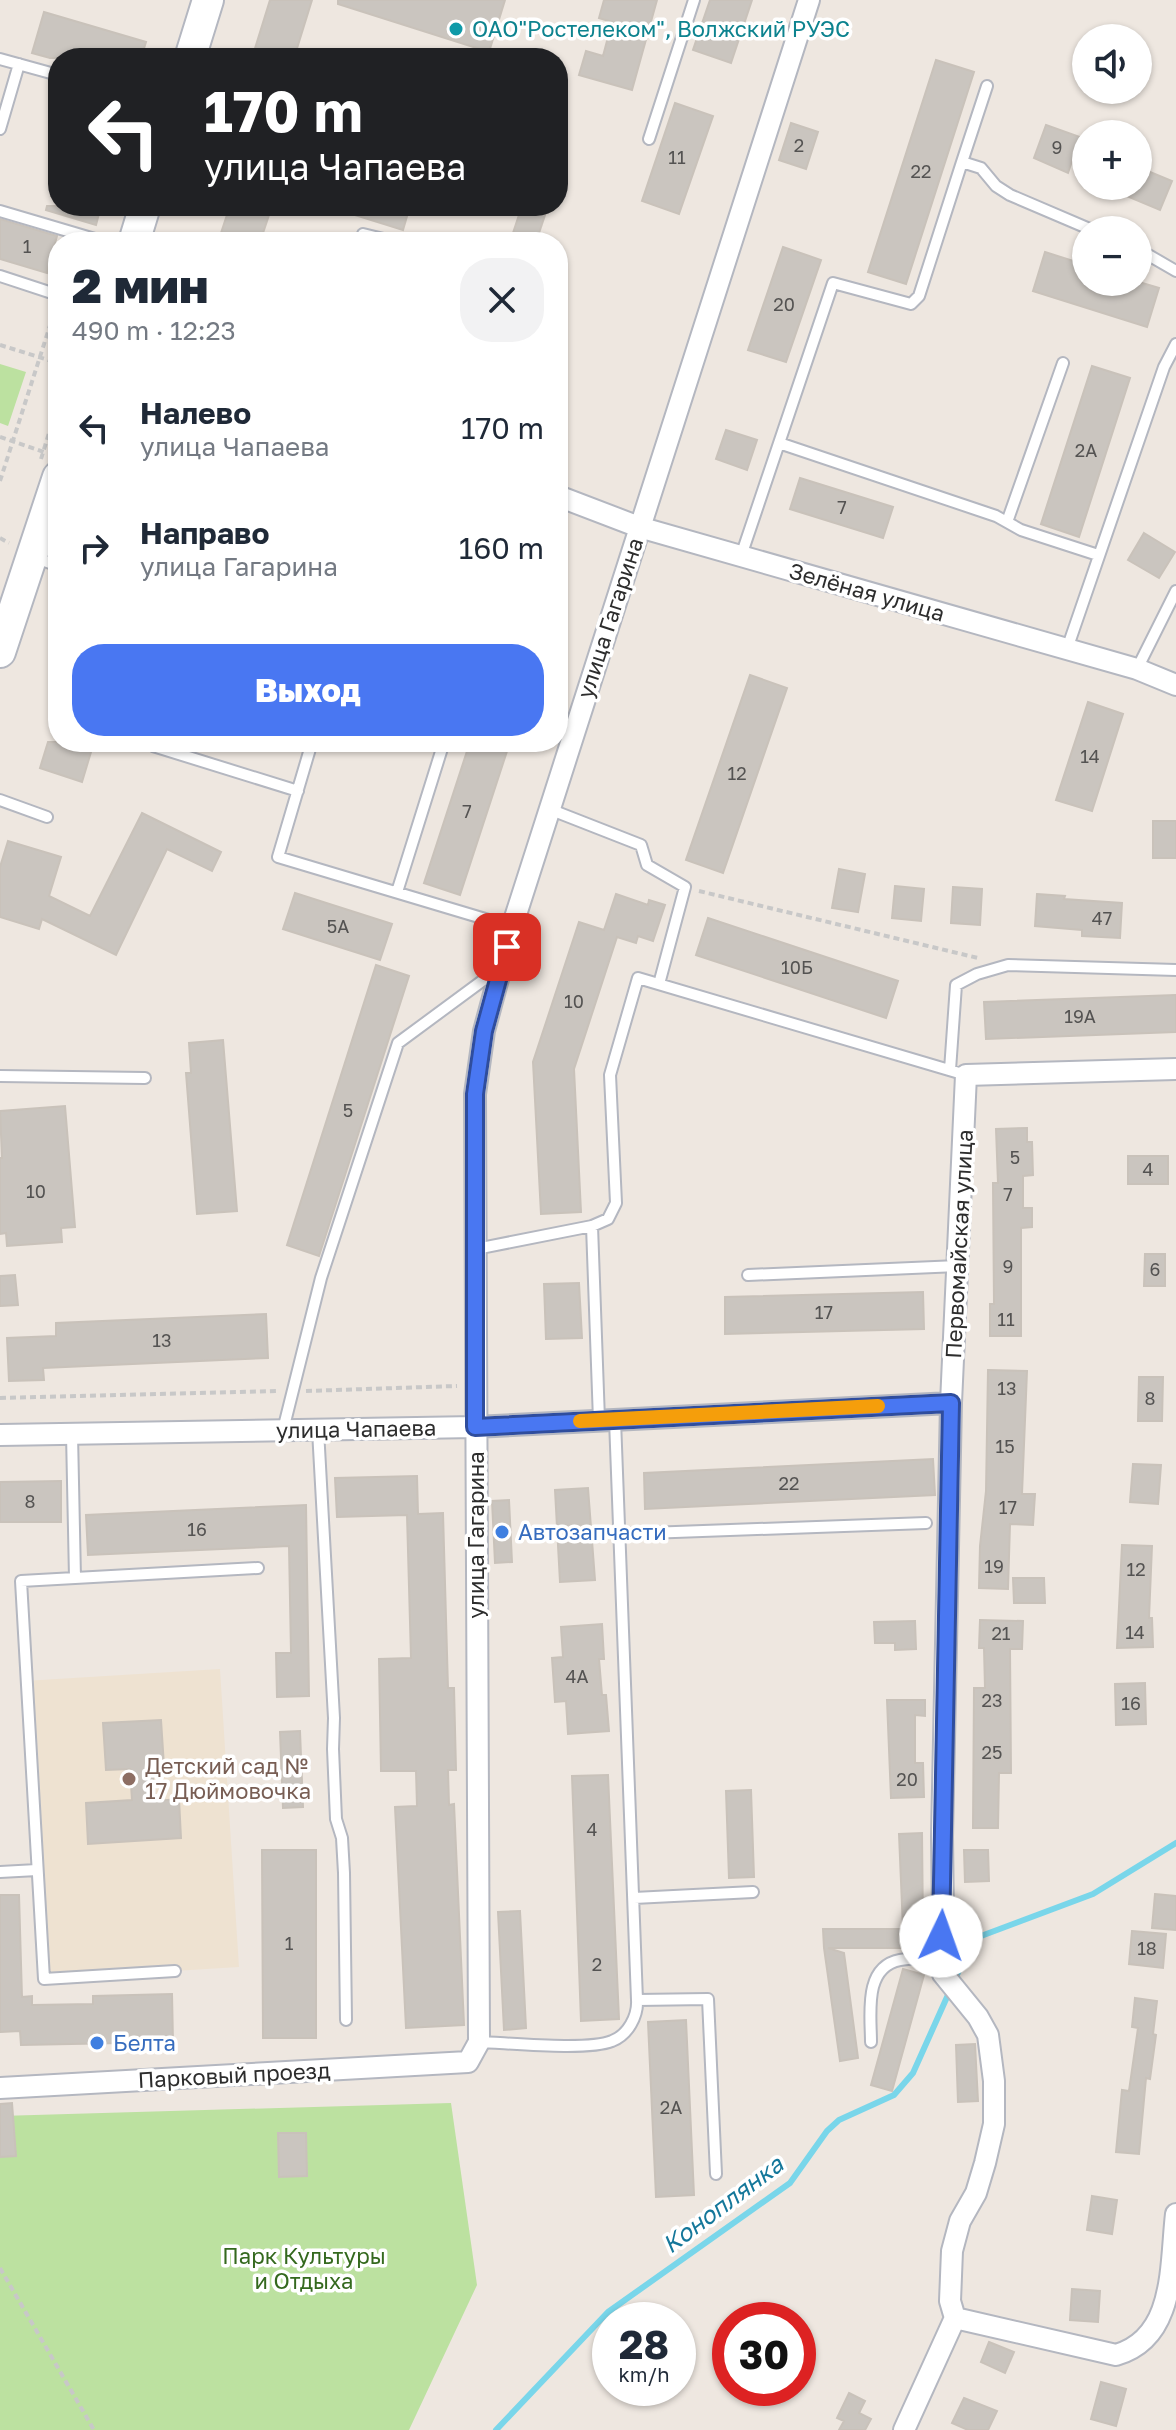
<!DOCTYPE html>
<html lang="ru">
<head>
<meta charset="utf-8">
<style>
	:root { --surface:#fff; --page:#f2f2f3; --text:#1f2937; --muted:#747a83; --accent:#4977f2 }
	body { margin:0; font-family:"Golos Text",sans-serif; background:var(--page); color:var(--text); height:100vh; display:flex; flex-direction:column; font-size:30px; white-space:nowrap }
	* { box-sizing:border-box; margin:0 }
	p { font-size:26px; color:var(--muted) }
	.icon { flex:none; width:44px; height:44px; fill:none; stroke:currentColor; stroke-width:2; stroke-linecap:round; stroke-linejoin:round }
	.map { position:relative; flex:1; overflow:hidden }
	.side { position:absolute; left:48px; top:232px; width:520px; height:520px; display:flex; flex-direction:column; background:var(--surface); border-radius:32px; box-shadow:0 2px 6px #0004 }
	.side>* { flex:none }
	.banner { position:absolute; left:48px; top:48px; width:520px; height:168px; border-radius:32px; box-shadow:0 2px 6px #0004; background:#202124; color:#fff; overflow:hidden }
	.fabs { position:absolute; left:1072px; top:24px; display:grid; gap:16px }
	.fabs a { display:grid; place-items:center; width:80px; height:80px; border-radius:50%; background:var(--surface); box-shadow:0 2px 6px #0004; font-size:40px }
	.speed { position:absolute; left:592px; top:2302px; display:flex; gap:16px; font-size:40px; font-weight:700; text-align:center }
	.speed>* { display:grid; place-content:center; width:104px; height:104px; border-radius:50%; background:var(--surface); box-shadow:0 2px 6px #0004; line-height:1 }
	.speed small { font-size:20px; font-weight:400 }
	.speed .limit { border:12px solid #d22; background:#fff; color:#111 }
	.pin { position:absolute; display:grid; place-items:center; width:68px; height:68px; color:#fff; margin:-34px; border-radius:16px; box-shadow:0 4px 12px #0006 }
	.me { position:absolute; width:88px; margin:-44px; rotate:3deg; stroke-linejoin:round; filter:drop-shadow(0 0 6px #0008) }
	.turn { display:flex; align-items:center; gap:28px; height:168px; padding:0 24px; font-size:36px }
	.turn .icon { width:104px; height:104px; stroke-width:2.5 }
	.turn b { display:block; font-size:56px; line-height:68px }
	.round { display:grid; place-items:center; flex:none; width:84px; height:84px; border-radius:32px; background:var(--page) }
	.overview { display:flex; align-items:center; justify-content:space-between; height:136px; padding:0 24px }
	h1 { font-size:48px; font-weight:800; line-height:60px }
	.action { display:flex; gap:16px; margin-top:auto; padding:16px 24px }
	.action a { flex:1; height:92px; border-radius:32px; background:var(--accent); color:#fff; font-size:32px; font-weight:800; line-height:92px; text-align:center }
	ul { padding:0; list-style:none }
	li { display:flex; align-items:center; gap:24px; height:120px; padding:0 24px }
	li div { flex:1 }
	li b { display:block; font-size:30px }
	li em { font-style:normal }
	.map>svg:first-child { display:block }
	.education { fill:#eee2d1 }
	.green { fill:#bce1a0 }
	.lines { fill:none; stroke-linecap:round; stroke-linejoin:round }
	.stream { stroke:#79d6ea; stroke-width:6 }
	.building { fill:#cac5bf; stroke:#c9c2ba; stroke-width:2 }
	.service-casing { stroke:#b4b7c0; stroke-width:14 }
	.minor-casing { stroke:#b4b7c0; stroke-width:24 }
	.secondary-casing { stroke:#b4b7c0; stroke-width:34 }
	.path { stroke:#c8c8c8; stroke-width:4; stroke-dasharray:6 4; stroke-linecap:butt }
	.service { stroke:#fff; stroke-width:10 }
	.minor { stroke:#fff; stroke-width:20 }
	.secondary { stroke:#fff; stroke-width:30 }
	.route-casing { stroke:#2f4d9d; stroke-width:20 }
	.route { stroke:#4977f2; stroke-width:14 }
	.slow { stroke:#f59e0b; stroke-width:14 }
	.culture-dot { fill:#0f9aa8; stroke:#fff; stroke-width:3 }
	.shop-dot { fill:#3f7fe0; stroke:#fff; stroke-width:3 }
	.education-dot { fill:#8d6e63; stroke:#fff; stroke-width:3 }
	.labels { text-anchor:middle; stroke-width:7; stroke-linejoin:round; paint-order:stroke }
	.number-label { font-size:18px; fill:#545352 }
	.culture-label { font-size:22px; fill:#0d838f; stroke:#fff; text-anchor:start }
	.street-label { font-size:22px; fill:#2d2d2d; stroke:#fff }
	.shop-label { font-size:22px; fill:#366cbe; stroke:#fff; text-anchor:start }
	.education-label { font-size:22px; fill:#785e54; stroke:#fff; text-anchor:start }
	.park-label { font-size:22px; fill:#34691e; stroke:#fff }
	.water-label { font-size:24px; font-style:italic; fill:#14779a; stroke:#fff }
</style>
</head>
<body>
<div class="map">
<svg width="1176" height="2430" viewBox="0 0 1176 2430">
	<rect width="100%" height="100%" fill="#eee7e0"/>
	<path class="education" d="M220,1669L239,1967L44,1979L24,1681Z"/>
	<path class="green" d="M0,364L26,372L8,426L0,423Z
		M451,2103L477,2285L409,2430H0V2116Z"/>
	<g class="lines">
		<path class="stream" d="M496,2430L608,2312L790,2183L827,2131L839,2120L894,2095L913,2073L973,1939L1093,1894L1176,1843"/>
	</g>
	<path class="building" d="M270,0H312L294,58H252Z
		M338,0H505L489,52L338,4Z
		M604,0H657L632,90L579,75L586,51L603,56L612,22L599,18Z
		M710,0H752L731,63L693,50Z
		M44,12L146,42L141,58H50L32,53Z
		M936,60L974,72L906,284L868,272Z
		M675,103L713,116L679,214L642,201Z
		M791,123L818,132L806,169L779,160Z
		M1046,125L1080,137L1068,173L1034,158Z
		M1138,167L1172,181L1160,210L1103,186H1138Z
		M47,206H101L96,225L46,210Z
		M230,206H272L260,242H218Z
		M340,206H410L403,230L339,210Z
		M522,206H548L536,242H510Z
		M0,219L57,236L47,273L0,259Z
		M783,247L821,260L786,362L748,350Z
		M1045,252L1086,265V282H1139L1159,288L1147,327L1033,291Z
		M1092,366L1130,378L1079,537L1041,524Z
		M726,430L757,440L747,470L716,459Z
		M800,478L893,507L883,538L790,509Z
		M1144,533L1175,552L1159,578L1128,560Z
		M750,675L787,688L723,873L686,860Z
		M1088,702L1123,714L1092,811L1056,800Z
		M48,742H94L82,782L40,768Z
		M470,742H510L460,895L424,883Z
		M142,813L221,852L212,871L167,849L116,955L42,919L39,929L0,917V867L8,841L61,857L49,896L90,916Z
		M1153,821H1176V858H1153Z
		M839,869L865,874L858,912L832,908Z
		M895,886L924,889L921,921L892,918Z
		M953,887L982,889L980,925L951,923Z
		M295,893L392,924L380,960L283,929Z
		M616,894L648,905L649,900L665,905L653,941L638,936L636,943L617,937L574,1069L581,1212L541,1214L533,1062L579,922L604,930Z
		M1037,894L1065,896L1064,899L1122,903L1120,938L1082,936V930L1035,926Z
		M708,918L898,981L886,1018L696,955Z
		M376,965L409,976L319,1256L287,1245Z
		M1176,995V1032L986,1039L984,1002Z
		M223,1040L237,1211L197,1214L186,1073H191L189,1043Z
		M65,1106L75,1227L61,1228L62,1242L7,1246L6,1233L0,1234V1158H2L0,1111Z
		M1027,1128V1142H1032L1033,1175L1023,1176V1208H1032V1227L1021,1228V1336H990V1304H994L993,1183H998L996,1129Z
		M1128,1156H1168V1184H1128Z
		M1145,1254H1165V1286H1144Z
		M15,1275L18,1305L0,1306V1276Z
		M579,1283L582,1338L546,1339L544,1284Z
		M923,1292L924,1329L725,1334V1297Z
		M266,1314L268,1358L43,1368L44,1380L9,1381L7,1338L56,1336V1323Z
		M988,1370L1027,1371L1022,1494H1035L1033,1525L1010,1524L1008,1589L979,1588L980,1546L986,1491Z
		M1139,1377H1163L1162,1421H1138Z
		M933,1459L935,1495L645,1509L644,1473Z
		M1133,1464L1161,1465L1158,1504L1130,1502Z
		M417,1476L418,1514L443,1513L448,1688H454L456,1770H448L449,1805L454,1804L464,2025L406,2028L395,1807L417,1806L416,1771H381L379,1659L411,1658L407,1515L337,1517L335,1478Z
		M61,1481V1522H0V1482Z
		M588,1488L595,1580L560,1582L555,1490Z
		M509,1500L512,1562L495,1563L492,1501Z
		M306,1505L309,1696L277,1697L276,1653H291L289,1546L88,1555L86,1515Z
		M1122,1545L1152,1546L1149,1618H1152L1153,1647L1117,1648Z
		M1013,1578H1044L1045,1603H1014Z
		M980,1620L1023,1621L1022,1649H1010L1011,1773H999L998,1828H973L974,1688H985L984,1648H979Z
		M915,1621L916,1649L895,1650V1643H875L874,1622Z
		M602,1624L604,1659H599L602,1695H606L609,1731L568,1734L566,1701L555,1702L552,1658L563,1657L561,1627Z
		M1145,1683L1146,1724L1116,1725L1115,1684Z
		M887,1700H925V1716L915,1715V1763H923L924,1797L891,1798Z
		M161,1720L164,1766H152L155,1801L179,1799L181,1838L88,1844L86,1803L132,1800L130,1769L106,1770L103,1723Z
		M300,1731L303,1807L283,1808L280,1732Z
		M608,1775L619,2019L581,2021L572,1776Z
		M751,1790L754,1877L729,1878L726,1791Z
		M922,1833L923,1930H927L926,1948H828L844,1953L858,2058L840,2061L824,1948L823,1929H903L899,1834Z
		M262,1850H316V2038H263Z
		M964,1850H988L989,1881L965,1882Z
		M1155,1894L1176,1896V1930L1152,1928Z
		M0,1895H19L22,1997L32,1996V2005L93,2004V1996L172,1994L173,2042L21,2045L20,2031L0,2032Z
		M520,1911L526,2028L504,2030L498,1912Z
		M1132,1931L1166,1934L1163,1968L1129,1964Z
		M903,1969L924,1975L892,2091L871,2085Z
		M1135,1998L1157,2001L1153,2034L1156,2035L1150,2079L1146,2078L1139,2154L1116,2152L1122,2090L1129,2091L1138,2028L1132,2027Z
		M686,2020L694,2195L656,2197L648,2022Z
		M975,2044L978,2101L958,2102L956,2045Z
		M12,2103L16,2156L0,2157V2104Z
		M278,2133H306L307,2176L279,2177Z
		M1092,2196L1117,2200L1112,2234L1087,2230Z
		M1072,2289L1100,2291L1098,2322L1070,2320Z
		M989,2342L1014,2352L1005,2373L981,2362Z
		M1101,2382L1126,2389L1116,2426L1091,2419Z
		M849,2393L865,2401L859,2413L871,2419L865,2430H839L844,2421L837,2418Z
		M964,2398L997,2411L988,2430H968L952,2423Z"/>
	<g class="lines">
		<g class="service-casing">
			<path id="service" d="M0,59L58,75
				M0,129L19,64
				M649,139L694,0
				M962,162L987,86
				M0,211L105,242
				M363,234L396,242
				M1138,249L1176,271
				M0,276L58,295
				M779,443L996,516L1021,530L1098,555
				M1007,522L1063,363
				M741,556L833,283L911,304L919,296L962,162L981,168L996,186L1010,195L1092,230
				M34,557L58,566
				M1067,649L1164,367L1176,344
				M1137,669L1176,591
				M312,742L278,857L512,927
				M153,746L298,791
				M0,800L47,817
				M549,809L641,845L647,865L685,887L659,984
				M397,892L444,742
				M950,1070L956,985L977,974L1008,965L1176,970
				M0,1076L145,1078
				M592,1226L599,1420
				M476,1249L592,1226L608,1219L616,1203L610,1075L638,978L966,1075
				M748,1275L958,1266
				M615,1420L637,2000
				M283,1430L321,1278L398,1043L497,970
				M318,1430L334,1718L333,1749L336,1819L342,1838L344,1873L346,2020
				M72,1434L75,1578L258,1568
				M620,1534L926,1523
				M75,1578L21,1581L44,1979L175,1971
				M0,1872L37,1870
				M634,1898L753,1892
				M479,2042C509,2043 588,2051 612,2041C628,2035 638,2016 637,2000L708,1999L716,2174
				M871,2042C871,2015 863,1967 900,1960C912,1958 926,1958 938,1956"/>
		</g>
		<g class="minor-casing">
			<path id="minor" d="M558,496L639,527L1137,669L1176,685
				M0,1435L475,1427L951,1403
				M0,2088L468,2062L479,2042L475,1094L484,1031L512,927L809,0
				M955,2318L950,2301L952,2251L960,2221L976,2193L985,2163L994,2124V2081L988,2035L978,2017L943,1974L938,1956L943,1916L942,1837L951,1403L966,1075L1176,1069
				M955,2318L1116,2355C1176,2338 1170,2265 1176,2214
				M904,2430L955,2318"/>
		</g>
		<g class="secondary-casing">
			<path id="secondary" d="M190,58L208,0
				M134,242L145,206
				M0,652L58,477"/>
		</g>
		<path class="path" d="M0,345L58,363
			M0,437L44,452
			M41,459L58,404
			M0,481L55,310
			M0,538L9,543
			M699,891L978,958
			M306,1391L457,1386
			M0,1398L278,1391
			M0,2268L94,2430"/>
		<use href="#service" class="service"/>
		<use href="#minor" class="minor"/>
		<use href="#secondary" class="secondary"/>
	</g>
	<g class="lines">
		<g class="route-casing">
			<path id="route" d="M507,947L484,1031L475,1094V1427L951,1403L941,1936"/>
		</g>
		<use href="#route" class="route"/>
		<path class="slow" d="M580,1421L878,1406"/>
	</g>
	<circle class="culture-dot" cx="456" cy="29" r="8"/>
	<g class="shop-dot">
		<circle cx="502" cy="1532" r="8"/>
		<circle cx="97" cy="2043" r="8"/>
	</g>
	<circle class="education-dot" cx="129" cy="1779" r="8"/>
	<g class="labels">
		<g class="number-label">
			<text x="799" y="152">2</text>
			<text x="1057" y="154">9</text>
			<text x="677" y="164">11</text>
			<text x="921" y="178">22</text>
			<text x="27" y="253">1</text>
			<text x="784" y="311">20</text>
			<text x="1086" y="457">2А</text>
			<text x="842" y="514">7</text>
			<text x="1090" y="763">14</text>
			<text x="737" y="780">12</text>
			<text x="467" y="818">7</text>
			<text x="1102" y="925">47</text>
			<text x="338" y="933">5А</text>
			<text x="797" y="974">10Б</text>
			<text x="574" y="1008">10</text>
			<text x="1080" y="1023">19А</text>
			<text x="348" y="1117">5</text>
			<text x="1015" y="1164">5</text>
			<text x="1148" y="1176">4</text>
			<text x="36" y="1198">10</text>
			<text x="1008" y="1201">7</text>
			<text x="1008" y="1273">9</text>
			<text x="1155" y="1276">6</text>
			<text x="824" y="1319">17</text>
			<text x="1006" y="1326">11</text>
			<text x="162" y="1347">13</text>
			<text x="1007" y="1395">13</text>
			<text x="1150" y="1405">8</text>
			<text x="1005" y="1453">15</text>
			<text x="789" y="1490">22</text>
			<text x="30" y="1508">8</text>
			<text x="1008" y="1514">17</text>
			<text x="197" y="1536">16</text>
			<text x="994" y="1573">19</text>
			<text x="1136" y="1576">12</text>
			<text x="1135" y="1639">14</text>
			<text x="1001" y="1640">21</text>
			<text x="577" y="1683">4А</text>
			<text x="992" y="1707">23</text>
			<text x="1131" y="1710">16</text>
			<text x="992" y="1759">25</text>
			<text x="907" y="1786">20</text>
			<text x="592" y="1836">4</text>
			<text x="289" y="1950">1</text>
			<text x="1147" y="1955">18</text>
			<text x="597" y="1971">2</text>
			<text x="671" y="2114">2А</text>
		</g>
		<g class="culture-label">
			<text x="472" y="37">ОАО"Ростелеком", Волжский РУЭС</text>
		</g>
		<g class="street-label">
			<text transform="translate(867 592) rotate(16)" y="8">Зелёная улица</text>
			<text transform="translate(610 618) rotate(-72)" y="8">улица Гагарина</text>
			<text transform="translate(959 1244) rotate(-87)" y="8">Первомайская улица</text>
			<text transform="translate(356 1429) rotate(-1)" y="8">улица Чапаева</text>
			<text transform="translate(476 1535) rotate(-90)" y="8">улица Гагарина</text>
			<text transform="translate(234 2075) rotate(-3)" y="8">Парковый проезд</text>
		</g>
		<g class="shop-label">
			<text x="518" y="1540">Автозапчасти</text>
			<text x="113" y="2051">Белта</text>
		</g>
		<g class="education-label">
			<text x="145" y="1774">Детский сад №<tspan x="145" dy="25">17 Дюймовочка</tspan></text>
		</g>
		<g class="park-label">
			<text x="304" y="2264">Парк Культуры<tspan x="304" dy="25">и Отдыха</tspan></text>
		</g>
		<g class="water-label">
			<text transform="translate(723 2205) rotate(-37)" y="8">Коноплянка</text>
		</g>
	</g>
</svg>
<div class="fabs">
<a><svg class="icon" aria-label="sound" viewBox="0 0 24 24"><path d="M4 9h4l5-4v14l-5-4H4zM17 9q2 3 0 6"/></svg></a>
<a>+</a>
<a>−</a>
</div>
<div class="speed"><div>28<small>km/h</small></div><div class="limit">30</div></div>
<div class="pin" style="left:507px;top:947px;background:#d93025"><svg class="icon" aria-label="arrive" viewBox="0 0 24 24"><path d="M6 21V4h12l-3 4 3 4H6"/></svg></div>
<svg class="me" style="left:941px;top:1936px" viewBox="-20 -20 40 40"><circle r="19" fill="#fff"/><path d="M0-13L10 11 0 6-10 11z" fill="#4977f2"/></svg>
<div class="banner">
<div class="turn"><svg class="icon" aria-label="left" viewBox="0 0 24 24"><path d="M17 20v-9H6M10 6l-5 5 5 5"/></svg><div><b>170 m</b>улица Чапаева</div></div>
</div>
<section class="side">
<div class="overview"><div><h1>2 мин</h1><p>490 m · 12:23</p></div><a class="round"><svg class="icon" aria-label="close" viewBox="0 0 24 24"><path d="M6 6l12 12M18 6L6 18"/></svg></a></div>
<ul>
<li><svg class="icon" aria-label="left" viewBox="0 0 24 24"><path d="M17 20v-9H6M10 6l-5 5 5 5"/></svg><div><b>Налево</b><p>улица Чапаева</p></div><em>170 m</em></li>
<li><svg class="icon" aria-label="right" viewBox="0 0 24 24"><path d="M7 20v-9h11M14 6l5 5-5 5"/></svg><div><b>Направо</b><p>улица Гагарина</p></div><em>160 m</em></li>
</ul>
<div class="action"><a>Выход</a></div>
</section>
</div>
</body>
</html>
